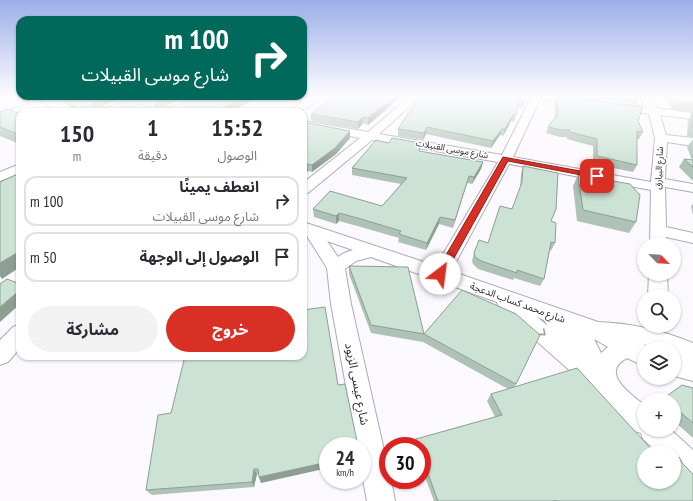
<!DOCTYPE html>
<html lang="ar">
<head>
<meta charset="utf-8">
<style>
	:root { --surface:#fff; --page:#f2f2f3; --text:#2b2b33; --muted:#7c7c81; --line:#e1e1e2; --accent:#d93025 }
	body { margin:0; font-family:"PT Sans Narrow","Noto Sans Arabic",sans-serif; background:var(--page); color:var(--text); direction:rtl; height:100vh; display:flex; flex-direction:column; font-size:15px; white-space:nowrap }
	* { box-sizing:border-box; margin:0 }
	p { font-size:13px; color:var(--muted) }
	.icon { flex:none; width:22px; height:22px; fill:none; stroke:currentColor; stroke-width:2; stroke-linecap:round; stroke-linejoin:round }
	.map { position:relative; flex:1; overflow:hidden; direction:ltr }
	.drawer { position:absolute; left:16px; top:108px; width:291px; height:252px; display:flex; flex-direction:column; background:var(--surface); border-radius:12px; box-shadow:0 1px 3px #0004; direction:rtl }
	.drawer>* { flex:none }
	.banner { position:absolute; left:16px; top:16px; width:291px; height:84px; border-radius:12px; box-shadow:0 1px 3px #0004; direction:rtl; background:#00695c; color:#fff; overflow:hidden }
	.needle { width:26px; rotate:115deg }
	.tools { position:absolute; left:637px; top:237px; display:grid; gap:8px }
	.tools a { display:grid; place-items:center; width:44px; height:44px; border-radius:50%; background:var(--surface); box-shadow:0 1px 3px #0004; font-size:20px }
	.speed { position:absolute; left:319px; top:437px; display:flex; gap:8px; font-size:20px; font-weight:700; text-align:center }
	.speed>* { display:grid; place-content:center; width:52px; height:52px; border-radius:50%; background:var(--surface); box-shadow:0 1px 3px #0004; line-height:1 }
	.speed small { font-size:10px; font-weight:400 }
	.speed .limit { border:6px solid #d22; background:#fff; color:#111 }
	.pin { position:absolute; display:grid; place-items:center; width:34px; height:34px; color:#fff; margin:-17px; border-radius:8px; box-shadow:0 2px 6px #0006 }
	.me { position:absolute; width:44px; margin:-22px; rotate:30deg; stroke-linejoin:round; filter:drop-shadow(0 0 3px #0008) }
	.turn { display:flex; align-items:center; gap:14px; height:84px; padding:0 12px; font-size:18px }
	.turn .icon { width:52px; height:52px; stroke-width:2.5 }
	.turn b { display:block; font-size:28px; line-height:34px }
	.eta { display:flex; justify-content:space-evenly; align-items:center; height:68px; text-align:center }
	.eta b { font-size:24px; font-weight:700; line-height:28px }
	.primary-button { display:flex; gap:8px; margin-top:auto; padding:8px 12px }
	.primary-button a { flex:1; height:46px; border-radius:24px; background:var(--accent); color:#fff; font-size:16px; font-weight:700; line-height:46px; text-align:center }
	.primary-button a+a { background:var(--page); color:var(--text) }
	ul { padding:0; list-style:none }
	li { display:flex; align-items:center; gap:12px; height:50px; margin:0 8px 6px; padding:0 4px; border:2px solid var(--line); border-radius:12px }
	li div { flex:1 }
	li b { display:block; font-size:15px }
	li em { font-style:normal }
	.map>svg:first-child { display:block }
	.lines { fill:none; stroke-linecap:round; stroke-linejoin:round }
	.street-casing { stroke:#b1a7bb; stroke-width:2 }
	.street { fill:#fff; fill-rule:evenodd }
	.wall { fill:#afc2b7 }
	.shaded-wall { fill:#8e9e95 }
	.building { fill:#cbe2d5; stroke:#8e9e95 }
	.oneway { stroke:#a09fa2 }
	.route { fill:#d93025; stroke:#8d1f18 }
	.labels { text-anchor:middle; stroke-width:3; stroke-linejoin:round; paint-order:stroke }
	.far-street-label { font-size:9px; fill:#2d2931; stroke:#fff }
	.street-label { font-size:10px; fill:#2d2931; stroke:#fff }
	.near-street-label { font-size:12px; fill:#2d2931; stroke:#fff }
</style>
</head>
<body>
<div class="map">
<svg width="693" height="501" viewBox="0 0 693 501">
	<rect width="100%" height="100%" fill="#fbf9fd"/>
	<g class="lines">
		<g class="street-casing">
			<path id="street" d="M19,96H31L57,112H44L37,108L25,112H20V114L0,120V113L30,104Z
				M314,96H326L299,112H286Z
				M410,96H421L379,134L502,155L532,96H560L582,99L583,101L582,103L578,104L540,99L513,157L651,182L655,138L649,114L620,110L615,107L620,104L646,107L640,96H650L657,108L693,113V119L660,115L666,135L693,138V146L667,142L665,179L693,184V192L665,187L666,227L693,233V243L666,237V244H650L651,190L509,164L451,271L598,322C631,323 662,330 693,343V381L674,376V356L680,357L674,355V348H656L643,344L650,348H644V366L627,358C599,373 631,394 644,405V430H671L693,450V482L683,478L674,469V452H657L643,439L641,433L635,431L601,398L499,308L497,302L371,257L356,261L345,269L351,304L388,468V480H391L395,501H367L362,475V446H357L331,304L327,268L305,233H303V222L436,266L498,162L372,140L308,193L303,194V183L360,138L303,127V121L368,132ZM327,241L353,250L344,253L338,257ZM537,317L544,320L548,326ZM594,339L608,347L601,353Z
				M20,164V173L0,181V172Z
				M649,274H667L668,296H648Z
				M20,324V348L8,362L0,365V340L13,327Z"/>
		</g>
		<use href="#street" class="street"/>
	</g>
	<path class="wall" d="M48,96H127L100,107H107L135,96H187L163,107H171L195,96H262L229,112H76L61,101Z
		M402,96L368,125L363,123L358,129L311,121V114Z
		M525,96V102L523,108L517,107L516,115L514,122L511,121L503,136L500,135L491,148L426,134L423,140L398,136V129Z
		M557,96L638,121L643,132L639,139H637V165L633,172L593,164V146L567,139V137H560L546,133L548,127L555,117L554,102Z
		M564,96H638L639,98L636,104Z
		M664,96H693V112L672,109L667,100L664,99Z
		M0,112L20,114V144L0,136Z
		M692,112H693V138L687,136L688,120Z
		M303,122L350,138L336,154L312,172L308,171L303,175Z
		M693,139V181L679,167L684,159L692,160L687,147Z
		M420,151L483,162L481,169L472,184L467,183L453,228L439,224L426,250L398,242L399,238L361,227L339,221L336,224L314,217L313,209L382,206L401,184L352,175V168Z
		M523,166L551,221L555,243L551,251L550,250L544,279L540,286L514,278L513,280L478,269L473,264L472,261L474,253L488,243L512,209L520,189L521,174Z
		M578,175L636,222L629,233L577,221L573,186Z
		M693,204V215L691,206Z
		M349,266L424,334L516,384L515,387L693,501H434L422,469V446H414L416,439L495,417L487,401L491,394L508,389L423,342L371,333L349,274Z
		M325,307L261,483L259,477V475L257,474L254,487L152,495L146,490L171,413Z
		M682,385L693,388V438L674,421V400H662Z"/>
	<path class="shaded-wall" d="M109,96H127L95,109L91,106L93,102Z
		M171,96H187L158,109L154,106L156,102Z
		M248,96H262L229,112H214Z
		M396,96H402L368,125V118Z
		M140,108L141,112H131Z
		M513,115L511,121L503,136L505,129Z
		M363,117V123L358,129V122Z
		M427,127L426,134L423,140L424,133Z
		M502,129L500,135L491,148L493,141Z
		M350,131V138L336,154L312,172V165Z
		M483,162L481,169L472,184L474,177Z
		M307,164L308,171L303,175V167Z
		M469,176L467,183L453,228L455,220Z
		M339,213V221L336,224V216Z
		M440,217L439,224L426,250L427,243Z
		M20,251V267L2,279L0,276V263Z
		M305,276L306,284L303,285V277Z
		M20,290V304L0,322V307Z
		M328,462V468L261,483L259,477Z
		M254,469L257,474L254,487L252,482Z"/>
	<path class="building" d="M59,96H109L93,102L91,106L107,107L135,96H171L156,102L154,106L171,107L195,96H248L214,112H157L140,108L131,112H82Z
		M334,96H396L368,118L363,117L358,122L311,114Z
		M420,96H525V102L518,101L516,115H513L505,129H502L493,141L427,127L424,133L398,129Z
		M557,96L643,107L638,121L643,132L637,131V165L597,156V139L570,132V130H562L548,127L558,114Z
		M618,96H638L639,98Z
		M673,96H693V104L676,101Z
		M8,109L20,114V135L0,127V112Z
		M692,112H693V128H692Z
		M303,122L350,131L335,148L312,165L307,164L303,167Z
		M392,138L421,143L419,151L483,162L474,177L469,176L455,220L440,217L427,243L399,234L401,231L361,219L339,213L336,216L313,209L330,191L382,206L407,178L352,168L376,140L389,143Z
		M684,159L693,160V167Z
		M523,166L558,173L556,209L551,221L556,223L555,243L551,242L544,279L517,270V273L481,261L475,257L474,253L479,240L488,243L500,206L512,209L522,182Z
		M20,173V251L0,263V182Z
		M578,175L630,184L640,195L636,222L583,210Z
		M303,265L305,276L303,277Z
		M349,266L408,267L424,334L371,325Z
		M7,279L20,284V290L0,307V284Z
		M462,290L516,314L540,335L516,384L424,334Z
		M325,307L338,385L345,384L358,446H328V462L259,477L258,469H254L252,482L146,490L158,415L171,413L185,356H303V310Z
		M577,368L654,452H644V482H674V460L679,457L683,464L693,474V501H556V500L553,501H438L422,457V446H418L416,439L502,415L491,394Z
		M682,385L693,388V423L674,407V400H666L664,398Z"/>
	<defs><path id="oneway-chevron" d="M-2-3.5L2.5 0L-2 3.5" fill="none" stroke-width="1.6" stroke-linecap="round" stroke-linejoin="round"/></defs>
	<use class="oneway" href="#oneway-chevron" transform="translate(543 333) rotate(41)"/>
	<linearGradient id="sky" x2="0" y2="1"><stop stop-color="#9caeea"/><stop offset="0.58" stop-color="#fdfcfe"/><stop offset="1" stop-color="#fdfcfe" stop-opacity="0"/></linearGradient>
	<rect width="693" height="166" fill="url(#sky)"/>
	<path class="route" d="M503,157L597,174L601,176L597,178L508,161L444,276H437L435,274Z"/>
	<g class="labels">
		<g class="far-street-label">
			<text transform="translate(452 149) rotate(10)" y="3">شارع موسى القبيلات</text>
			<text transform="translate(659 168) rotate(-87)" y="3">شارع البيارق</text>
		</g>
		<g class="street-label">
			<text transform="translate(518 302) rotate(20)" y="4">شارع محمد كساب الدعجة</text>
		</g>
		<g class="near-street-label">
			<text transform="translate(357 384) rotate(79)" y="4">شارع عيسى الزيود</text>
		</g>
	</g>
</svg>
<div class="tools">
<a><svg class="needle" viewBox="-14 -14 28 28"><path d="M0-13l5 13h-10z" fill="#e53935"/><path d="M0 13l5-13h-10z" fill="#7c7c81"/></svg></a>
<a><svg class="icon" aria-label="search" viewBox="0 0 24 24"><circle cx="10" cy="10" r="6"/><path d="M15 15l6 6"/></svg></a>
<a><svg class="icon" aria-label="layers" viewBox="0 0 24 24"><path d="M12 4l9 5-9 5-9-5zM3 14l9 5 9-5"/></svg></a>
<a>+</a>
<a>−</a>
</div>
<div class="speed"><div>24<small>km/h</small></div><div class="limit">30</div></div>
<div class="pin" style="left:597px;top:176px;background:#d93025"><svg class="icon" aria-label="arrive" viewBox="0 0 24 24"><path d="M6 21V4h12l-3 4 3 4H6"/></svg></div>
<svg class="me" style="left:440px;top:274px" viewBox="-20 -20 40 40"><circle r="19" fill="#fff"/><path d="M0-13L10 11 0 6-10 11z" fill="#d93025"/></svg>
<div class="banner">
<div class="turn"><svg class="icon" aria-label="right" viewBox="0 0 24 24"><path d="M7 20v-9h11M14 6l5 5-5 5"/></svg><div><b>100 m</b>شارع موسى القبيلات</div></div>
</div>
<section class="drawer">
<div class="eta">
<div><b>15:52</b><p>الوصول</p></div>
<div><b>1</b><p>دقيقة</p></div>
<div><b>150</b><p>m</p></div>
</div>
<ul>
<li><svg class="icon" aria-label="right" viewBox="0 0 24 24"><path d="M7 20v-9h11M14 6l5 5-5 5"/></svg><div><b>انعطف يمينًا</b><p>شارع موسى القبيلات</p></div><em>100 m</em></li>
<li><svg class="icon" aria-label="arrive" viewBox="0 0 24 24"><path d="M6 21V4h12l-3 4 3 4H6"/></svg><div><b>الوصول إلى الوجهة</b></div><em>50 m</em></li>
</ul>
<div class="primary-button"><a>خروج</a><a>مشاركة</a></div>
</section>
</div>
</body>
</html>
